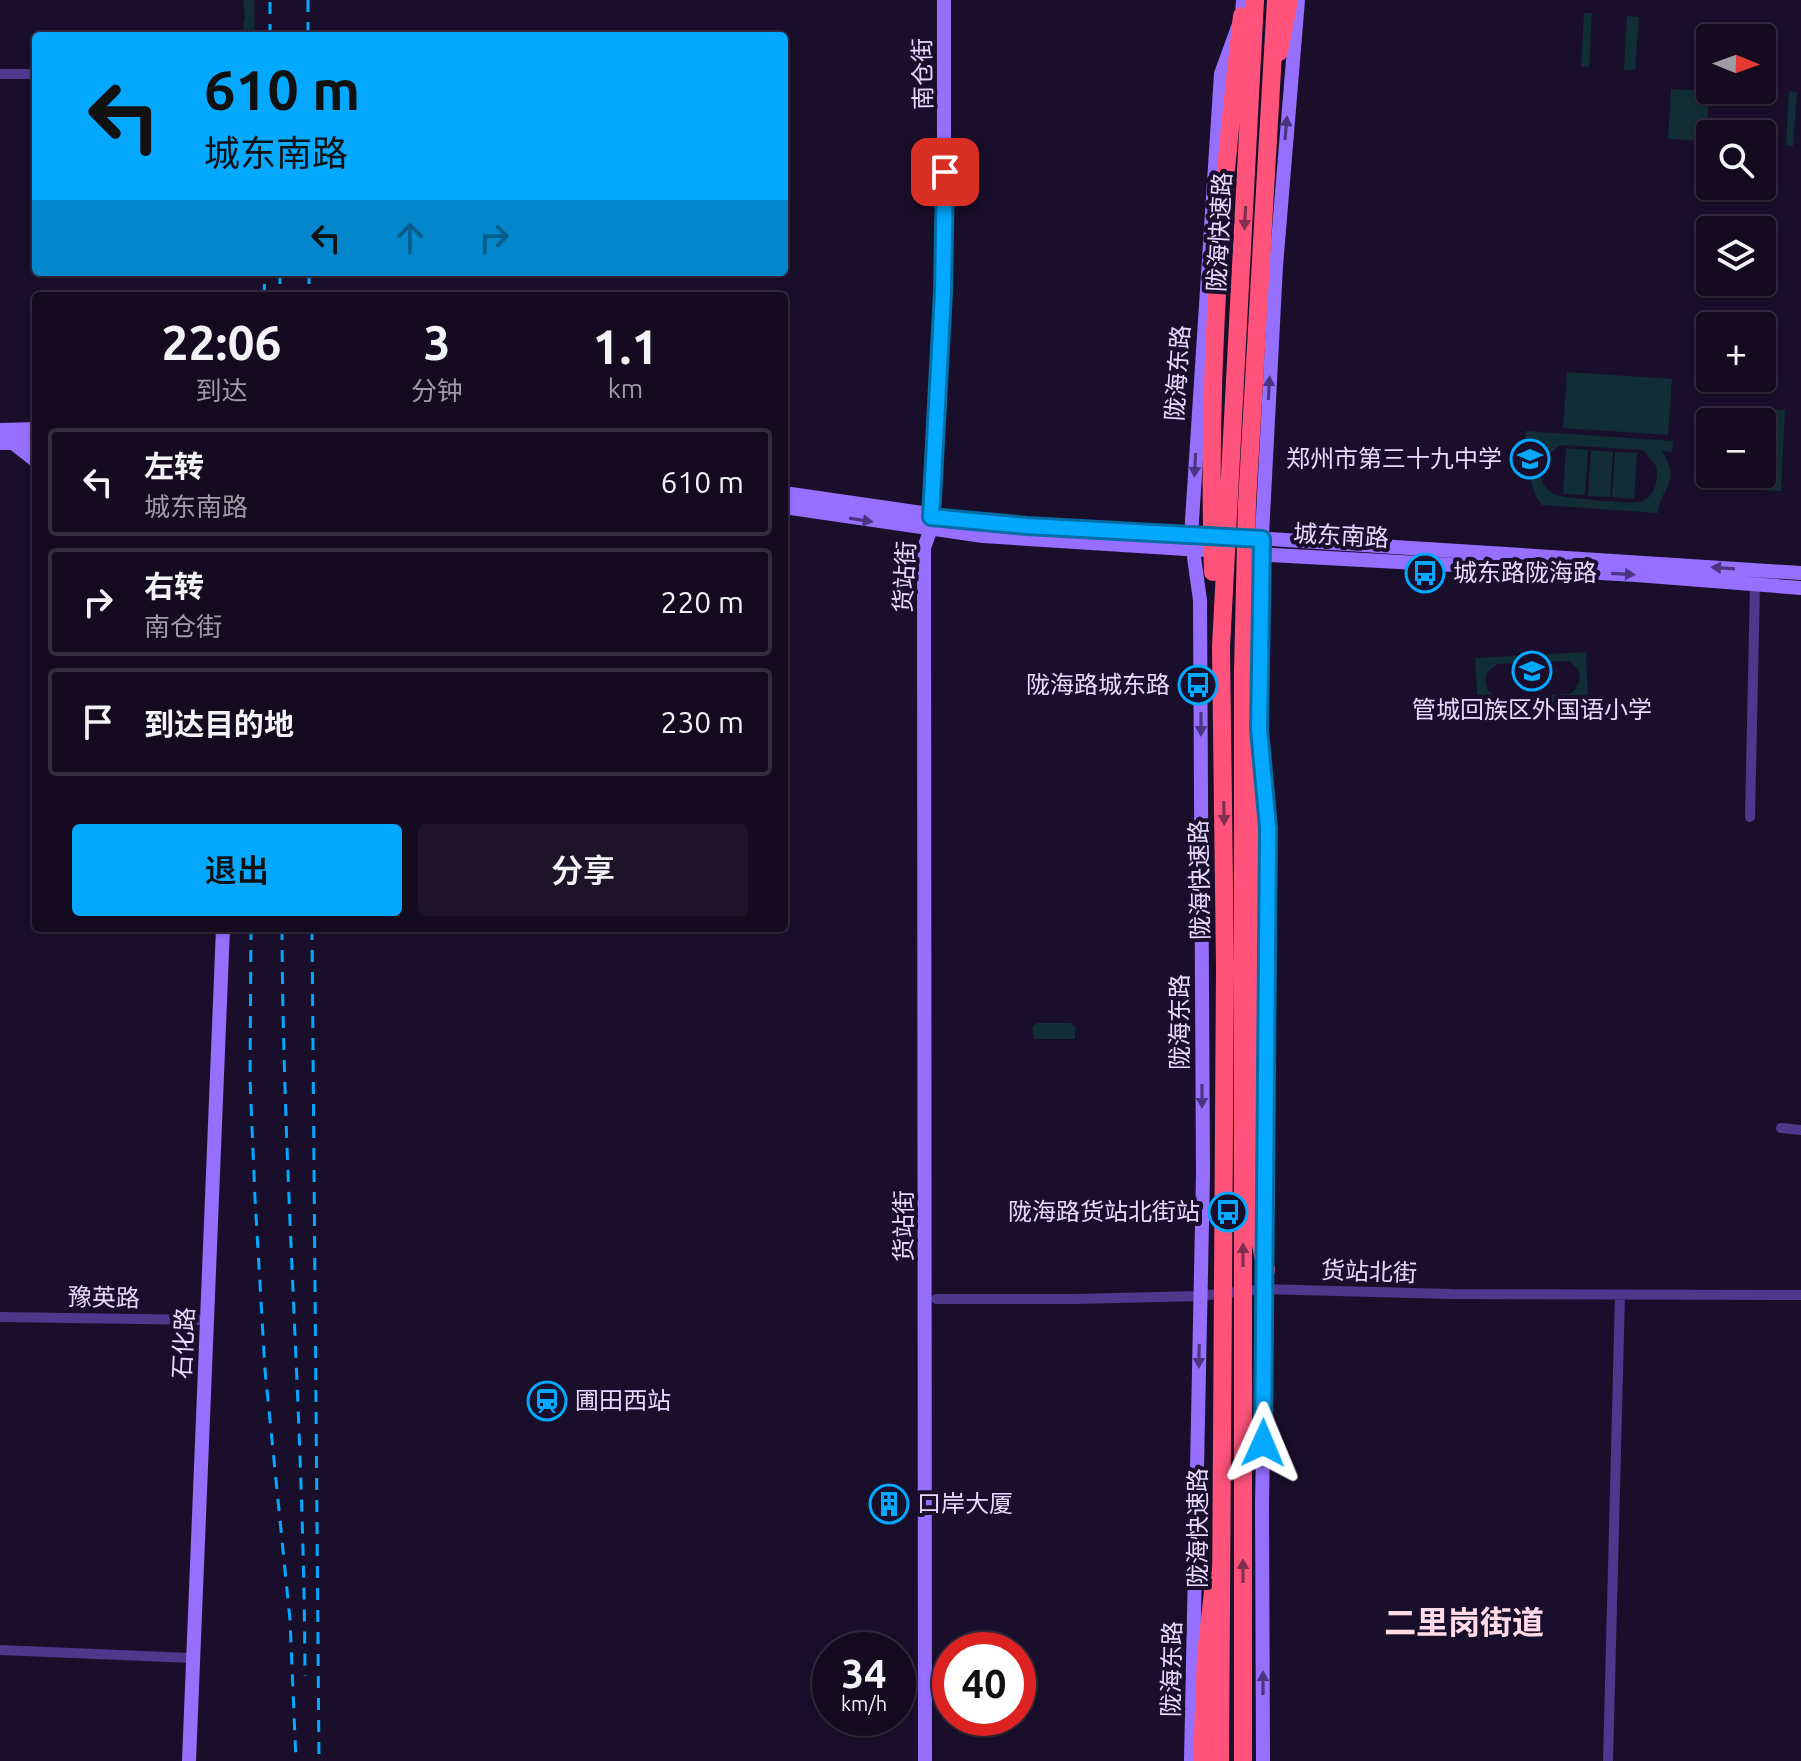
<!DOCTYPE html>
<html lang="zh">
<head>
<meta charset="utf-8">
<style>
	:root { --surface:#140b20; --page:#1d1429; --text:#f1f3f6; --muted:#9d9ba5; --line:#332b3e; --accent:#04a8ff }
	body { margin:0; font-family:Ubuntu,"Noto Sans SC",sans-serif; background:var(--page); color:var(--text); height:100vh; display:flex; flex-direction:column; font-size:30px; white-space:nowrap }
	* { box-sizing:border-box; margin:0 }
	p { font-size:26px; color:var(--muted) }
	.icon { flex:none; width:44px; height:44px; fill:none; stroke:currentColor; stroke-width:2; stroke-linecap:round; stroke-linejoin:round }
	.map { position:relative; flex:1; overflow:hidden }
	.drawer { position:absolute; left:32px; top:292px; width:756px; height:640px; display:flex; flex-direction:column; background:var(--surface); border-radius:8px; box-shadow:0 2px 6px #0004,0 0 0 2px var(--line) }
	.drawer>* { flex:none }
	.hud { position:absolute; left:32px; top:32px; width:756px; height:244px; border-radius:8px; box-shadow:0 2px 6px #0004,0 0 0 2px var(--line); background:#04a8ff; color:#111; overflow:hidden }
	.needle { width:52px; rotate:91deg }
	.tools { position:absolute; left:1696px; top:24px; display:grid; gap:16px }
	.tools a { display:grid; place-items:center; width:80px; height:80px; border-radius:8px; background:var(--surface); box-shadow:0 2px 6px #0004,0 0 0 2px var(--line); font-size:40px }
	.speed { position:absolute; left:812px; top:1632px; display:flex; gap:16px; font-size:40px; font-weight:700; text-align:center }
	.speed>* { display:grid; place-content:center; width:104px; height:104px; border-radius:50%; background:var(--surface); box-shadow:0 2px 6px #0004,0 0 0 2px var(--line); line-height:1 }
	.speed small { font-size:20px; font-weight:400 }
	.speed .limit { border:12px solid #d22; background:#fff; color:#111 }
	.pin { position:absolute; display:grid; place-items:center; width:68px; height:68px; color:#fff; margin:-34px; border-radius:16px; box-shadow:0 4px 12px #0006 }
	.me { position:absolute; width:88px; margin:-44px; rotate:1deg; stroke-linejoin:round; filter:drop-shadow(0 0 6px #0008) }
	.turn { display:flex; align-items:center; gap:28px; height:168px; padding:0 40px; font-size:36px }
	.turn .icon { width:104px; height:104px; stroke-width:2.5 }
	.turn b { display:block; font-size:56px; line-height:68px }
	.lanes { display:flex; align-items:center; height:76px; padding:0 40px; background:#0003; justify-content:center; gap:40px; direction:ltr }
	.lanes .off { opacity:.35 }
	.eta { display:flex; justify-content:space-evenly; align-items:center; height:136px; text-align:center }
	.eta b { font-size:48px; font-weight:600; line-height:56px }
	.cta { display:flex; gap:16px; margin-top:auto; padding:16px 40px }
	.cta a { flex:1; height:92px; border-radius:8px; background:var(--accent); color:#111; font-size:32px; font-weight:600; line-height:92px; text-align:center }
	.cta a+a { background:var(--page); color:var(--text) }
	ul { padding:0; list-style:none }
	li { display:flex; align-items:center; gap:24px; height:108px; margin:0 16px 12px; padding:0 24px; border:4px solid var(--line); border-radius:8px }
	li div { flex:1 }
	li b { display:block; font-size:30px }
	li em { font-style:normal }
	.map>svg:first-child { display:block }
	.green { fill:#112d35; fill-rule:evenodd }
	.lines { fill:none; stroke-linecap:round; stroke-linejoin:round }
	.street { stroke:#4f378c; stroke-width:10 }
	.secondary { stroke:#966fff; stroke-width:14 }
	.highway { stroke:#ff537b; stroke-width:18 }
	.rail { stroke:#04a8ff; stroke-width:3; stroke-dasharray:12 10; stroke-linecap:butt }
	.highway-bridge { stroke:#ff537b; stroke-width:18 }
	.oneway { fill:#4c3580 }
	.oneway2 { fill:#812e4f }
	.route-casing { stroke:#036da6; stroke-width:20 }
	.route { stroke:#04a8ff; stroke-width:14 }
	.labels { text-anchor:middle; stroke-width:8; stroke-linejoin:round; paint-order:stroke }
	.street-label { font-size:24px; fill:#e6d8ff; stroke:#1a0f2b }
	.poi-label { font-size:24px; fill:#e6d8ff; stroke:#1a0f2b; text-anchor:end }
	.district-label { font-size:32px; font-weight:bold; fill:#ffdae9; stroke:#1a0f2b }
</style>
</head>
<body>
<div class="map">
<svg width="1801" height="1761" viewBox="0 0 1801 1761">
	<rect width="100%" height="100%" fill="#1a0f2b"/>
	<path class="green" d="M243,0H254L255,36H242L245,17Z
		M1584,13H1592L1589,67L1581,66Z
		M1627,16L1639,17L1635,70H1624Z
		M1671,89L1706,91L1709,95L1705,141L1668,139Z
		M1789,91L1797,92L1793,146L1786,145Z
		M1567,372L1672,379L1668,435L1563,428Z
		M1735,408L1785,410L1781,491L1731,489L1732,474H1762V422H1734Z
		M1526,431L1673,441L1672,452L1662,451C1682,484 1660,487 1658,513L1542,505C1526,485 1528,463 1543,443L1525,441ZM1562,445L1643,450L1656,466C1659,479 1655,499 1639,502C1627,504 1568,498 1555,495C1531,482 1541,454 1562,445Z
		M1566,448L1588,450L1585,495L1563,494Z
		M1591,450L1613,452L1610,497L1588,496Z
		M1615,452L1637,453L1634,499L1612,497Z
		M1586,652L1588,701L1478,707L1475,658ZM1568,661C1583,669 1583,684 1570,694L1499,698C1487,694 1483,684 1487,673L1497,664Z
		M1037,1023H1071L1075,1027V1039H1034L1032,1027Z"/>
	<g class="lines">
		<path class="street" d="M0,74H36
			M1750,817L1755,584
			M1781,1128L1801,1130
			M936,1299H1076L1200,1296L1265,1289L1450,1294L1801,1295
			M0,1317L207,1320
			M0,1650L192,1658
			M1608,1761L1620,1295"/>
		<path class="secondary" d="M0,430L36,429
			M0,443H36
			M13,443L36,461
			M784,493L985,522L1222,537
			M784,507L983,536L1201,550
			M1255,538L1801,573
			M1254,554L1636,575L1801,588
			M1267,1097L1268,828L1259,729L1261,554L1276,266L1298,0
			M189,1761L223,928
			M925,1761L924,548L930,531L944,256V0
			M1191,1761L1203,1175L1200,600L1191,536L1221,74L1242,16L1243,0
			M1263,1761L1262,1505L1266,1261"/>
		<path class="highway" d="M1279,52L1289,0
			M1235,80L1242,16
			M1246,722L1252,745L1257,822L1258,1230L1266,1270
			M1202,1761L1206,1655L1215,1574"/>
		<path class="rail" d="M308,0V36
			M270,36V0
			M280,272V296
			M309,272V296
			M264,296L265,272
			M251,928L250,1079L255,1198L265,1370L290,1620L296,1761
			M282,928C283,1177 304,1426 305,1676
			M312,928L319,1761"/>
		<path class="highway-bridge" d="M1213,572C1208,409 1217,242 1235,80
			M1220,1761L1225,967L1221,647L1255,0
			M1243,1761V671L1247,503L1276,0"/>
	</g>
	<defs><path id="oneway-solid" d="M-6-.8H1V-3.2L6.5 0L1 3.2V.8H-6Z" transform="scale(2)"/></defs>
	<g class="oneway">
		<use href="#oneway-solid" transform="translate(1286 128) rotate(-85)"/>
		<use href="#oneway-solid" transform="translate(1269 388) rotate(-87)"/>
		<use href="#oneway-solid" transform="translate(1195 465) rotate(93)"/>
		<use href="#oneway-solid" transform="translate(861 520) rotate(9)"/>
		<use href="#oneway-solid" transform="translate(1723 568) rotate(-176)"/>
		<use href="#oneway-solid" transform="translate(1623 574) rotate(3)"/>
		<use href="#oneway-solid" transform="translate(1201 724) rotate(90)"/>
		<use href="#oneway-solid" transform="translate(1202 1096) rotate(90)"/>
		<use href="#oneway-solid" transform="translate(1199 1356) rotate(91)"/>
		<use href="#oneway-solid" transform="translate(1263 1683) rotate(-90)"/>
	</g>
	<g class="oneway2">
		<use href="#oneway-solid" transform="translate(1245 218) rotate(93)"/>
		<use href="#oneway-solid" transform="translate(1224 813) rotate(89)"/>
		<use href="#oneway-solid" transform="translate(1243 1255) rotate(-90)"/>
		<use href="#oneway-solid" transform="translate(1243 1571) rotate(-90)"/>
	</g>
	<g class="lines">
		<g class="route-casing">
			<path id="route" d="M945,172L943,292L931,517L1027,526L1262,539L1259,729L1268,828L1263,1443"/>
		</g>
		<use href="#route" class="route"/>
	</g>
	<defs>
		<g id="school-ring" transform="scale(2)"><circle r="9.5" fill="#1a0f2b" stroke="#04a8ff" stroke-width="1.5"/><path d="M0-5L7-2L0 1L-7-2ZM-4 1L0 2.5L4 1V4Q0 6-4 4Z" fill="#04a8ff"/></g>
		<g id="bus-ring" transform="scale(2)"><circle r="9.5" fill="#1a0f2b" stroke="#04a8ff" stroke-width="1.5"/><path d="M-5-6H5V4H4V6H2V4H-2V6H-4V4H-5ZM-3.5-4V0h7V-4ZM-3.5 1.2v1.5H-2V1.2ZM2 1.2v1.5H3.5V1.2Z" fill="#04a8ff"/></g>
		<g id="station-ring" transform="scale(2)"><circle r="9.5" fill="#1a0f2b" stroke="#04a8ff" stroke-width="1.5"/><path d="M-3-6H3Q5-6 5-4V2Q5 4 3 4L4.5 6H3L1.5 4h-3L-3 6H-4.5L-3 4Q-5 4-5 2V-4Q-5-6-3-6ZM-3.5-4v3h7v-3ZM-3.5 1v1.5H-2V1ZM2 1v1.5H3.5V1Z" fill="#04a8ff"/></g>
		<g id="building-ring" transform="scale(2)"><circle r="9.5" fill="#1a0f2b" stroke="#04a8ff" stroke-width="1.5"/><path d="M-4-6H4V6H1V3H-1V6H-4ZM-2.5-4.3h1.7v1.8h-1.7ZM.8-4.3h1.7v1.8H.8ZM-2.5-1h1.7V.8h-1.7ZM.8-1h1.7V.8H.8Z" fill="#04a8ff"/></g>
	</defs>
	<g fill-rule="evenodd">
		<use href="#school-ring" x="1530" y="459"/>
		<use href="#bus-ring" x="1425" y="573"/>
		<use href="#school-ring" x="1532" y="671"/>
		<use href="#bus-ring" x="1198" y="685"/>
		<use href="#bus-ring" x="1228" y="1212"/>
		<use href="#station-ring" x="547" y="1401"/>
		<use href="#building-ring" x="889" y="1504"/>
	</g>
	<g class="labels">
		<g class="street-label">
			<text transform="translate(923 74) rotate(-91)" y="8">南仓街</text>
			<text transform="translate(1220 232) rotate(-87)" y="8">陇海快速路</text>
			<text transform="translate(1178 373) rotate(-86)" y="8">陇海东路</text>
			<text transform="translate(1341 536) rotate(3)" y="8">城东南路</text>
			<text transform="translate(905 577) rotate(-87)" y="8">货站街</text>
			<text transform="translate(1200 880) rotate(-91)" y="8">陇海快速路</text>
			<text transform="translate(1180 1022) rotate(-90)" y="8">陇海东路</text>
			<text transform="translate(904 1226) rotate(-90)" y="8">货站街</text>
			<text transform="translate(1369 1272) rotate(2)" y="8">货站北街</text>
			<text transform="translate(104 1298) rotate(1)" y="8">豫英路</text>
			<text transform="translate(184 1343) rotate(-87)" y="8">石化路</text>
			<text transform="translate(1198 1528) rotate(-90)" y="8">陇海快速路</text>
			<text transform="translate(1172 1669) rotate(-89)" y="8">陇海东路</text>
		</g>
		<g class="poi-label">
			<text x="1502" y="467">郑州市第三十九中学</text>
			<text x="1453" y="581" text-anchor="start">城东路陇海路</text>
			<text x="1170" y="693">陇海路城东路</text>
			<text x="1532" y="718" text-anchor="middle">管城回族区外国语小学</text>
			<text x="1200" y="1220">陇海路货站北街站</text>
			<text x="575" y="1409" text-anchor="start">圃田西站</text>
			<text x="917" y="1512" text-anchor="start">口岸大厦</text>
		</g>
		<g class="district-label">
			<text x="1464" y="1634">二里岗街道</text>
		</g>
	</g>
</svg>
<div class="tools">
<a><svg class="needle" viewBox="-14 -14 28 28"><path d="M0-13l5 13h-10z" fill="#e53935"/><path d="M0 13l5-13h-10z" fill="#9d9ba5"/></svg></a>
<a><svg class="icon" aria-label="search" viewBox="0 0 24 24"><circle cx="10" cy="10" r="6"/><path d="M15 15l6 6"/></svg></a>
<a><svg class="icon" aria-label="layers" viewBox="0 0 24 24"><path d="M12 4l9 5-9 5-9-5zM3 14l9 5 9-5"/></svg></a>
<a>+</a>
<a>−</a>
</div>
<div class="speed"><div>34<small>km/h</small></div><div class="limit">40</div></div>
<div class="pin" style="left:945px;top:172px;background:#d93025"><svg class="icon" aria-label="arrive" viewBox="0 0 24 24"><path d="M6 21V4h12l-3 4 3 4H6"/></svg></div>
<svg class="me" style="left:1263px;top:1443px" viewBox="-20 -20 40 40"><path d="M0-17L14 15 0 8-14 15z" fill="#04a8ff" stroke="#fff" stroke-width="4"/></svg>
<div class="hud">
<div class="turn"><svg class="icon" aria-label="left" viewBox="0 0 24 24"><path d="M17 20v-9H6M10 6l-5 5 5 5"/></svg><div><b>610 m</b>城东南路</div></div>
<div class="lanes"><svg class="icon" aria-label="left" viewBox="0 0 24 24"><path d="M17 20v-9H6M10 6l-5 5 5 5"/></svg><svg class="icon off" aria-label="ahead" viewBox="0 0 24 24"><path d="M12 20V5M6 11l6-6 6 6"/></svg><svg class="icon off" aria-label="right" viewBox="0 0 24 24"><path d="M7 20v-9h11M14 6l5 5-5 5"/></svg></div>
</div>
<section class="drawer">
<div class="eta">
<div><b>22:06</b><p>到达</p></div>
<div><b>3</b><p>分钟</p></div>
<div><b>1.1</b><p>km</p></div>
</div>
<ul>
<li><svg class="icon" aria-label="left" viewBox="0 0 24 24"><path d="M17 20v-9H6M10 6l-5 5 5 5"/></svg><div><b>左转</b><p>城东南路</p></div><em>610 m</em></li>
<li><svg class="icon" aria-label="right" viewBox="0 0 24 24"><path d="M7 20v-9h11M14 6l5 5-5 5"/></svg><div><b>右转</b><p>南仓街</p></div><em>220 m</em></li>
<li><svg class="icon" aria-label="arrive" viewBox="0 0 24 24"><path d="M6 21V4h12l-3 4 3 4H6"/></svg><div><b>到达目的地</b></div><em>230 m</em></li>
</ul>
<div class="cta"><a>退出</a><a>分享</a></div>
</section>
</div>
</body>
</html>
